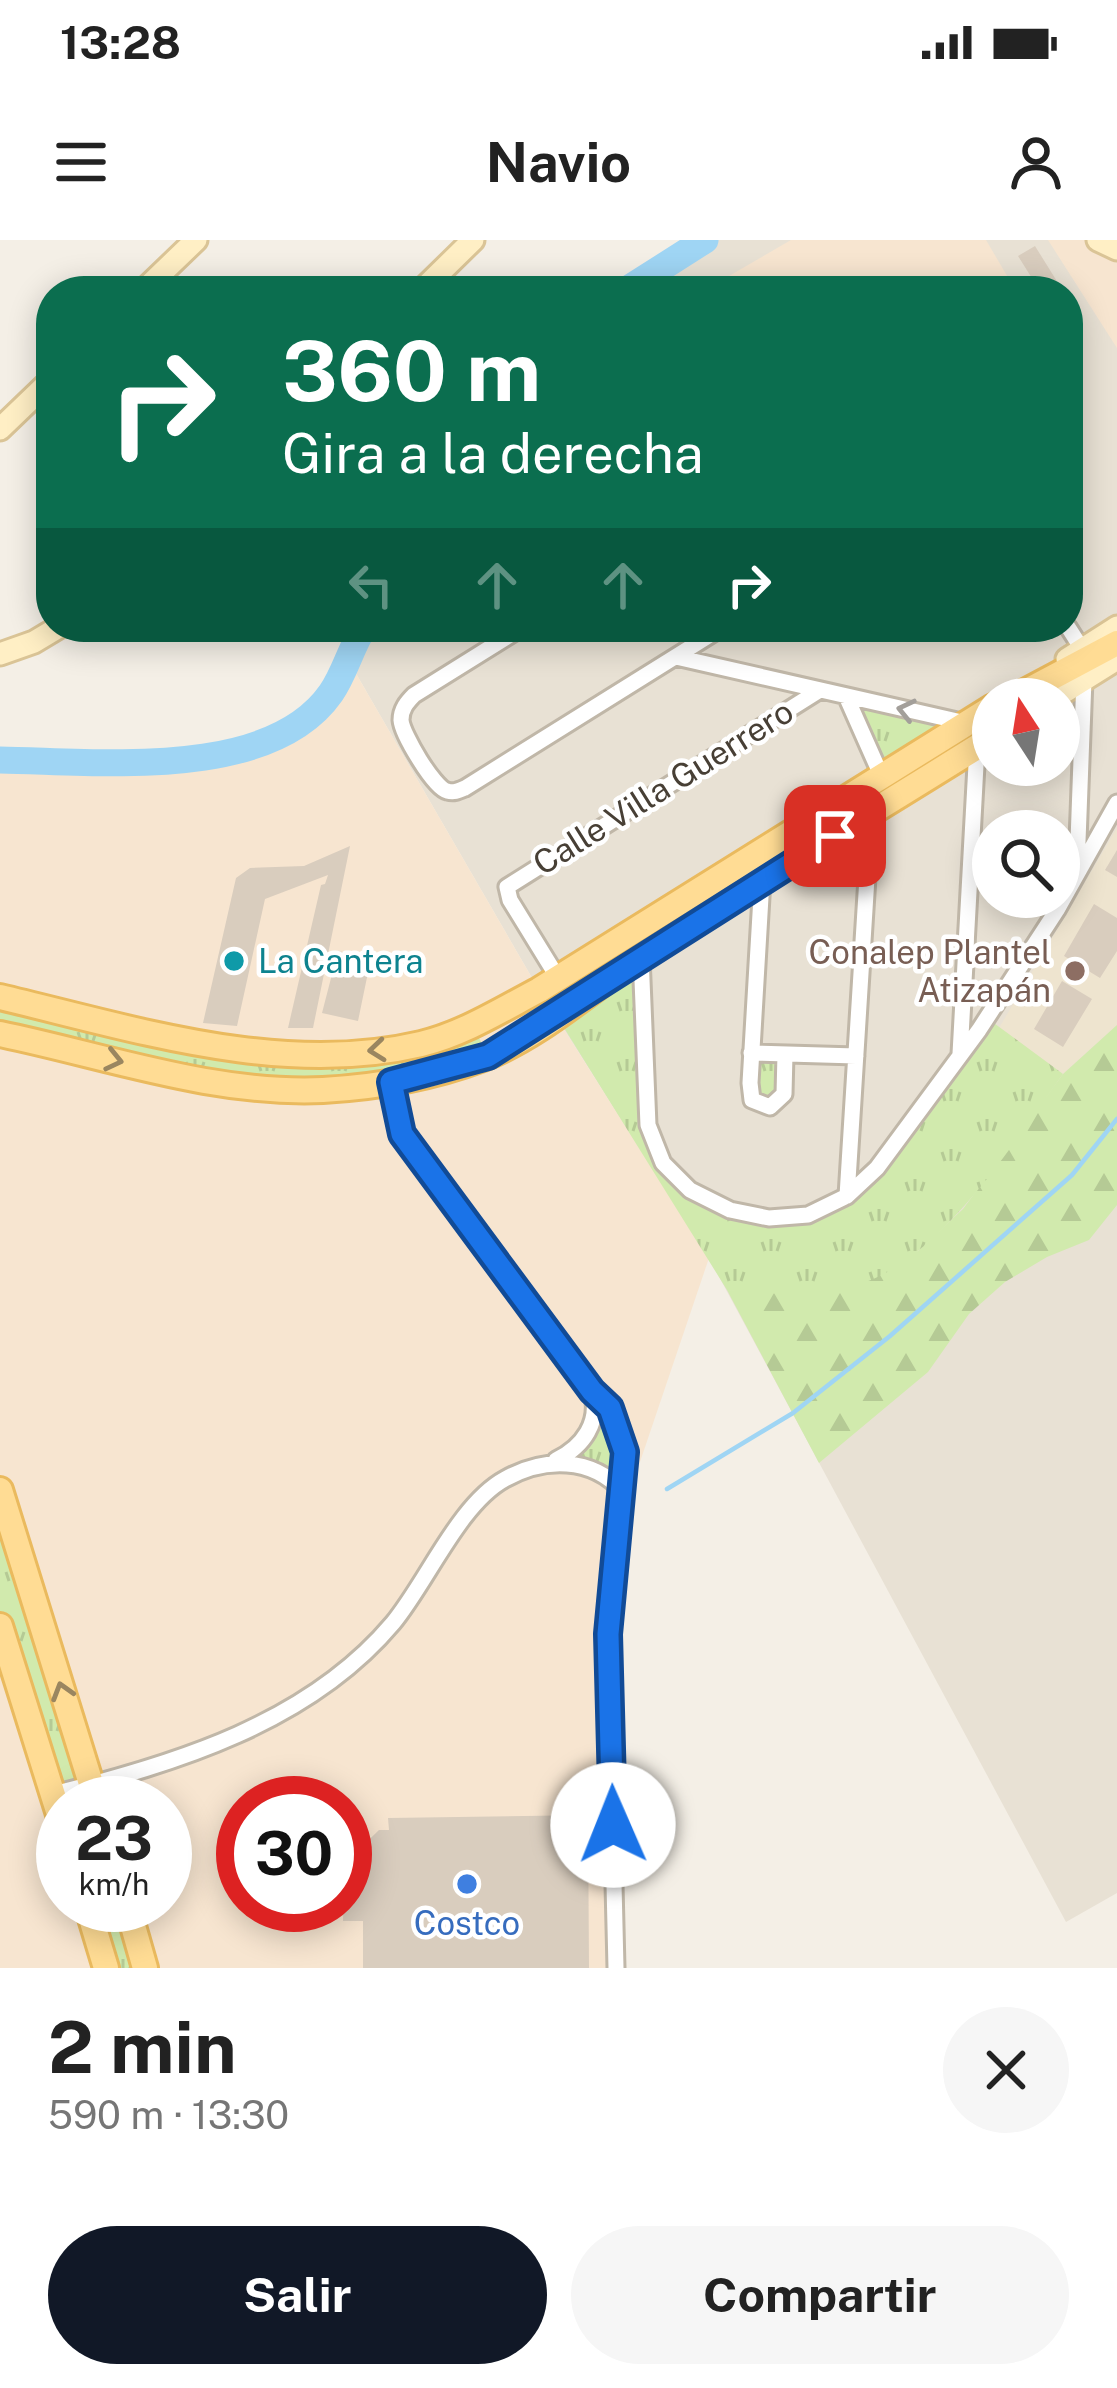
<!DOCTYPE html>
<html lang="es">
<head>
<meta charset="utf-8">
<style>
	:root { --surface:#fff; --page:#f6f6f6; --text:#222; --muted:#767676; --accent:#111827 }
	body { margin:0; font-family:"Public Sans",sans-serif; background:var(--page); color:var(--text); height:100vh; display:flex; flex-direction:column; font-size:45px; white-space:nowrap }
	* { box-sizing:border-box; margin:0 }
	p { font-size:39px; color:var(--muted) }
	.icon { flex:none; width:66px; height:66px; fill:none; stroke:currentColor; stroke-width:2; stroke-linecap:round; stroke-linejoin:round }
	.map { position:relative; height:1728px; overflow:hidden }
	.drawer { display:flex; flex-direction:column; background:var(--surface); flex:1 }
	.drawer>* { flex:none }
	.top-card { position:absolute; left:36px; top:36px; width:1047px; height:366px; border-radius:48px; box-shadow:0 6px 30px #0003; background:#0b6e4f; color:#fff; overflow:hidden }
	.needle { width:78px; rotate:348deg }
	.controls { position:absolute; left:972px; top:438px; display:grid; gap:24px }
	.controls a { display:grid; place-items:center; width:108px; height:108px; border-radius:50%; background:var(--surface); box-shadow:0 6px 30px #0003; font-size:60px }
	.speed { position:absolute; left:36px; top:1536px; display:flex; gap:24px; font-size:60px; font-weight:700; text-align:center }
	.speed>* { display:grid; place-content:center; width:156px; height:156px; border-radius:50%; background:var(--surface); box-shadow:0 6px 30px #0003; line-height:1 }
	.speed small { font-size:30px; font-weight:400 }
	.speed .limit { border:18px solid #d22; background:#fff; color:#111 }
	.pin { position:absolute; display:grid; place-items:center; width:102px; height:102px; color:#fff; margin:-51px; border-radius:24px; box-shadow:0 6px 18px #0006 }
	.me { position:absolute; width:132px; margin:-66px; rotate:359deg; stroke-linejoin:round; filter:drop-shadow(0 0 9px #0008) }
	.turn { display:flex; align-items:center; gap:42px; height:252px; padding:0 48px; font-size:54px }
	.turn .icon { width:156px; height:156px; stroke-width:2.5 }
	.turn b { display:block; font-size:84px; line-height:102px }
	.lanes { display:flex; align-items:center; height:114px; padding:0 48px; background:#0003; justify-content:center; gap:60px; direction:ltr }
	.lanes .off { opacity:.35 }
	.round { display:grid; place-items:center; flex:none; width:126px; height:126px; border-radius:63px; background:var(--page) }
	.overview { display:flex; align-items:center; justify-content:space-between; height:204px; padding:0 48px }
	h1 { font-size:72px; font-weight:700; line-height:90px }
	.primary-button { display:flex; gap:24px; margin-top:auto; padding:24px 48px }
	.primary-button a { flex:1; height:138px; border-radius:72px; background:var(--accent); color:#fff; font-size:48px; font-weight:700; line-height:138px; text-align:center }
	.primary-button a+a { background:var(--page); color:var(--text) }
	.status { display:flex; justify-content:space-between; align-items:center; height:84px; padding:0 60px; background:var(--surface); direction:ltr }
	.status svg { height:33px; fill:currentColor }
	header { display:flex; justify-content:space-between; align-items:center; height:156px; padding:0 48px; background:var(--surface); font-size:54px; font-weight:700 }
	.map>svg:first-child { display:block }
	.residential { fill:#e8e1d4; fill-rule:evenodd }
	.commercial { fill:#f7e5d0; fill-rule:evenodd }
	.education { fill:#eee4cf }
	.forest { fill:url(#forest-firs) }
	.park { fill:url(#park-tufts) }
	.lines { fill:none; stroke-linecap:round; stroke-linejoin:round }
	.stream { stroke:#9fd5f4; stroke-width:4.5 }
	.river { stroke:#9fd5f4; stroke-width:27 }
	.building { fill:#d9cdbe }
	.street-casing { stroke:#c0b7a8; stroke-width:21 }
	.secondary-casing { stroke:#dac496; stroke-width:27 }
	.primary-casing { stroke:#eaba5e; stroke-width:30 }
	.street { stroke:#fff; stroke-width:15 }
	.secondary { stroke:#ffefc5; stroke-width:21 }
	.primary { stroke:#ffdc94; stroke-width:24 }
	.oneway { stroke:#a39f9a }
	.oneway2 { stroke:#9a8660 }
	.route-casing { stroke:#114b97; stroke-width:30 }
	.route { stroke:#1a73e8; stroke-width:21 }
	.culture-dot { fill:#0f9aa8; stroke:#fff; stroke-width:4.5 }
	.education-dot { fill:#8d6e63; stroke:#fff; stroke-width:4.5 }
	.shop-dot { fill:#3f7fe0; stroke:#fff; stroke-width:4.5 }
	.labels { text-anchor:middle; stroke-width:9; stroke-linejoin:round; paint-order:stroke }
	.street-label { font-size:33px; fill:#473f35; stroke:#fff }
	.education-label { font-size:33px; fill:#785e54; stroke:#fff; text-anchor:end }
	.culture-label { font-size:33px; fill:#0d838f; stroke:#fff; text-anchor:start }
	.shop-label { font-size:33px; fill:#366cbe; stroke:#fff }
</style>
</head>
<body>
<div class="status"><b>13:28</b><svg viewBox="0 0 49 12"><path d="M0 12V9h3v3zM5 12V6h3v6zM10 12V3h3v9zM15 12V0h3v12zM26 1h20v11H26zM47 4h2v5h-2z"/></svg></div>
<header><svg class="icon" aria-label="menu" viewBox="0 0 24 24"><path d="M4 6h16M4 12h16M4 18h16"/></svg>Navio<svg class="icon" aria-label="person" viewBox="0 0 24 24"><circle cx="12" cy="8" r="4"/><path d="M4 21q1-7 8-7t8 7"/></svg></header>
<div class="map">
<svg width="1117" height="1728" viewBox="0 0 1117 1728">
	<defs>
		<pattern id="forest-firs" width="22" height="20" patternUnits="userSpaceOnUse" patternTransform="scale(3)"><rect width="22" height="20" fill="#d1eaad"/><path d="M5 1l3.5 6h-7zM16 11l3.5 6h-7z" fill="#b5ca95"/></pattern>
		<pattern id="park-tufts" width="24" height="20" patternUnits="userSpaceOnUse" patternTransform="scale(3)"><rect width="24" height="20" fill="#d1eaad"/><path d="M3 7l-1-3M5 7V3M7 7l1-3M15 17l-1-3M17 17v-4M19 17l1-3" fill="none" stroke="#b5ca95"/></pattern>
	</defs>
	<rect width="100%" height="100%" fill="#f4efe6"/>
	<path class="residential" d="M705,0H1117V1653L1066,1682L709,1018L539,750L347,418L364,387H1068V51H625ZM993,459H1059V525H993ZM993,591H1059V657H993Z"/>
	<path class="commercial" d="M791,0H986L1016,51H713L710,47Z
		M1048,0H1098L1117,9V108Z
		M347,418L539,750L709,1018L618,1287L613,1317L616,1728H0V520L162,522L209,518L250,508L293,486L330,454ZM63,1563H165V1665H63ZM243,1563H345V1665H243Z"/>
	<path class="education" d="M1117,588V785L1063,834L999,788Z"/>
	<path class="forest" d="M1117,785V965L1089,1000L1047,1017L1005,1042L969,1074L928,1132L819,1223L727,1050L812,1051L918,1011L963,969L1063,834Z"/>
	<path class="park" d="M846,456L966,483L881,535Z
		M641,716L646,853L663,923L730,970L808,975L847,956L987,778L1063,834C1014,902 935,1030 848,1047C810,1055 765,1055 727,1050L556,775Z
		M0,757L291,814L473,786L488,816L323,850L0,801Z
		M751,813L785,814L784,854L760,866Z
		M592,1151L625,1212L622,1251L568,1214L588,1193Z
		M0,1250L97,1563H63L0,1381Z
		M87,1665H127L145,1728H106Z"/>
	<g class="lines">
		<path class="stream" d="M667,1249L793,1173L890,1096L1072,935L1117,879"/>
		<path class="river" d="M625,51L705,0
			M0,520C95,521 269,542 331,453C345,433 351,407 364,387"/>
	</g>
	<path class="building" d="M1035,6L1063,51H1040L1018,16Z
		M350,606L313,788H288L321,645L325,644L328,635L265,659L237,786L203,783L236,638L250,628L304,626Z
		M1117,610V637L1105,630Z
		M1094,664L1117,678V711L1100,738L1064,716Z
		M338,711L371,718L358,781L322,773Z
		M1062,741L1092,759L1063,807L1034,789Z
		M588,1575L589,1728H363V1681H343L345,1623L379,1590H389L388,1578Z"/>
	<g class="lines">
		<g class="street-casing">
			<path id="street" d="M523,387L414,455C407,462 401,469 401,480C402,494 434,548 447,551C454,553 458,551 465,548L723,387
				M1068,387L1082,409
				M676,417L966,483
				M846,456L881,535
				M1077,628L1084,439
				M762,640L750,843L752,860L770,867L784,854L785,814
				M641,716L648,885L663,923L690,950L730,970L769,978L808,975L847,956L877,928L979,790L1057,670L1117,563
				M558,738L510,660L507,647L820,450
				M751,813L856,816
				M960,814L977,507
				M391,842L402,894L592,1151L610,1168L625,1212L608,1394L616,1728
				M847,956L871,574
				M556,1220C583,1207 601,1182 592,1151
				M53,1554C175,1524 309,1483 393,1383C427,1342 459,1264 505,1239C544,1217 592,1217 622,1251"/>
		</g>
		<g class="secondary-casing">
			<path id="secondary" d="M1098,0L1117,9
				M143,51L196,0
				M421,51L473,0
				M0,189L51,140
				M0,414L34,402L59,387
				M1067,419L1117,387
				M1053,459L1117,419"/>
		</g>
		<g class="primary-casing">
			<path id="primary" d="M1012,459L1117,403
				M0,757C135,789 282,837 421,804C463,794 501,770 539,750L993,467
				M0,794C106,816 214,855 323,850C377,847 433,837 483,818C542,795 592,748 644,714C759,640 877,570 993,497
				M0,1250L97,1563
				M0,1386L63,1587
				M87,1665L106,1728
				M127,1665L145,1728"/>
		</g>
		<use href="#street" class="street"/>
		<use href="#secondary" class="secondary"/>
		<use href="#primary" class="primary"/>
	</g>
	<defs><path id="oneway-chevron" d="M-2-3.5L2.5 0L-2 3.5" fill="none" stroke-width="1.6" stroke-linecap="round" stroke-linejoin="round" transform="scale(3)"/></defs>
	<use class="oneway" href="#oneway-chevron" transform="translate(906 470) rotate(-167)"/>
	<g class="oneway2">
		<use href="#oneway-chevron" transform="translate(377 810) rotate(174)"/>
		<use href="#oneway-chevron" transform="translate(114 820) rotate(13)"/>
		<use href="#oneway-chevron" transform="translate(62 1451) rotate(-107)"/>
	</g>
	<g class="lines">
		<g class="route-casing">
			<path id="route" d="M613,1585L608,1394L625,1212L610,1168L592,1151L402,894L391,842L488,816L835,596"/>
		</g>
		<use href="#route" class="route"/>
	</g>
	<circle class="culture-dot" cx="234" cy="721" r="12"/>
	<circle class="education-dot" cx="1075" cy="731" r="12"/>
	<circle class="shop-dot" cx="467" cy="1644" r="12"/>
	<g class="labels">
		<g class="street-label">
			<text transform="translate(663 547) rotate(-32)" y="12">Calle Villa Guerrero</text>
		</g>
		<g class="education-label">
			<text x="1051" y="724">Conalep Plantel<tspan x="1051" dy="38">Atizapán</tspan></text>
		</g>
		<g class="culture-label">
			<text x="258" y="733">La Cantera</text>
		</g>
		<g class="shop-label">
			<text x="467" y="1695">Costco</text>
		</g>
	</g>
</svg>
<div class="controls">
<a><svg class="needle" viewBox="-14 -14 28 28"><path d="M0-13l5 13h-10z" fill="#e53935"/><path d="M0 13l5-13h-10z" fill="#767676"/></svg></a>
<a><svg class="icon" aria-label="search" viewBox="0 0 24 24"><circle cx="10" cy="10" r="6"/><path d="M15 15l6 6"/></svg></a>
</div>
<div class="speed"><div>23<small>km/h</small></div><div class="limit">30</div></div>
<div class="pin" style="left:835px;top:596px;background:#d93025"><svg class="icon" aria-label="arrive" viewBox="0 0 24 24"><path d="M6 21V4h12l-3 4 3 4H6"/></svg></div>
<svg class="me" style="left:613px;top:1585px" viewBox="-20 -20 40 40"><circle r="19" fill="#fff"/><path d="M0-13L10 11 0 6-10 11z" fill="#1a73e8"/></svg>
<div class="top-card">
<div class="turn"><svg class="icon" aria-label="right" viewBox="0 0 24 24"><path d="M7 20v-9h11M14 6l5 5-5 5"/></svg><div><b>360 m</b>Gira a la derecha</div></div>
<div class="lanes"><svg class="icon off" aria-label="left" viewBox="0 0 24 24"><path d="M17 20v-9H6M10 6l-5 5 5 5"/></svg><svg class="icon off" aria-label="ahead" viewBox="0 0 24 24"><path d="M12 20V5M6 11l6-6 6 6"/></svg><svg class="icon off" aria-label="ahead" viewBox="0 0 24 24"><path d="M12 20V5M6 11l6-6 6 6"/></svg><svg class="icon" aria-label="right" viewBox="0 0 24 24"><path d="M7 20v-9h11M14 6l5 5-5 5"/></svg></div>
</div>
</div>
<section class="drawer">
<div class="overview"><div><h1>2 min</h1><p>590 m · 13:30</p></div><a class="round"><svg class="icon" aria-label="close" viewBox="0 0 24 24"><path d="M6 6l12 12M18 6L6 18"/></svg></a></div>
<div class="primary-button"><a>Salir</a><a>Compartir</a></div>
</section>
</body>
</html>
